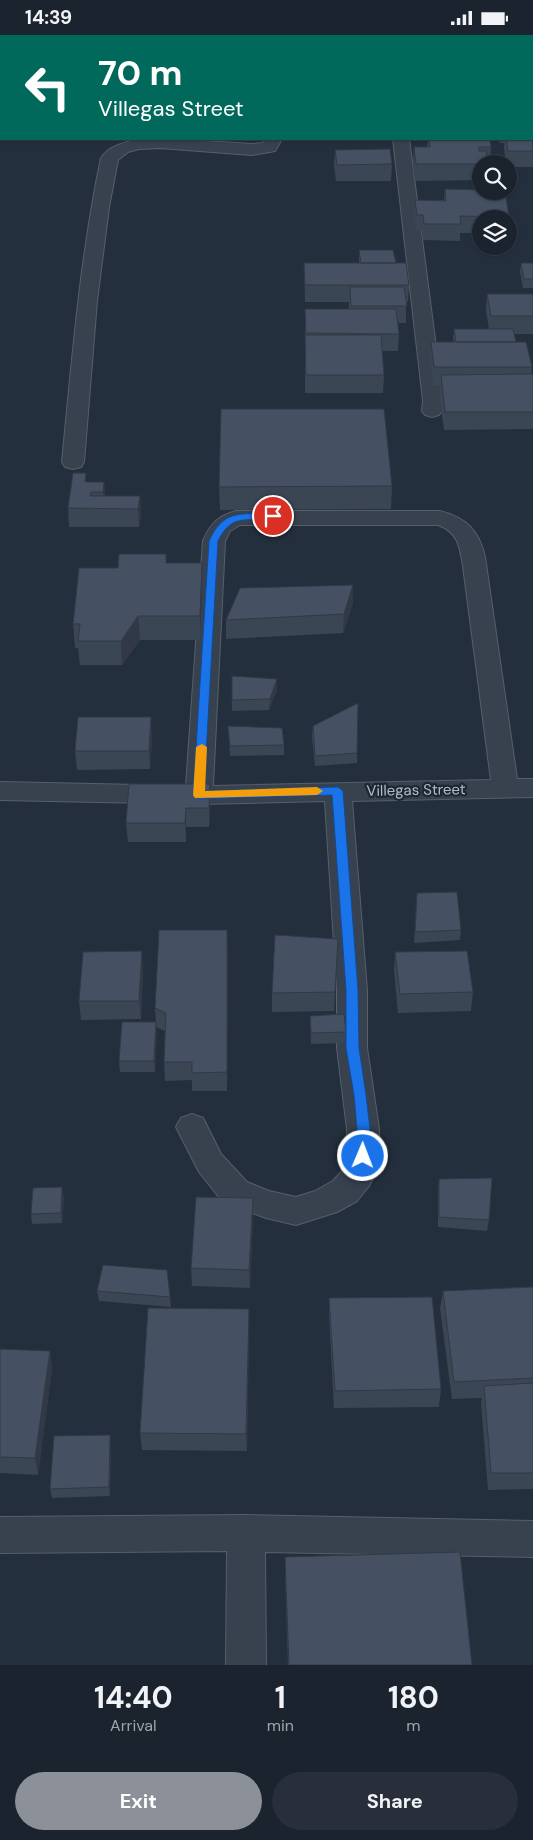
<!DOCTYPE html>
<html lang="en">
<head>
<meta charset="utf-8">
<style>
	:root { --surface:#1b232e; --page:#282f3a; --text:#f1f3f6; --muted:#a0a4aa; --line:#39404a; --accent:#8c9099 }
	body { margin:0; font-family:"DM Sans",sans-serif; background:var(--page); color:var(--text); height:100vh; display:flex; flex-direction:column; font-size:19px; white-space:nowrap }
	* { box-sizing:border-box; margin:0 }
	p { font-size:16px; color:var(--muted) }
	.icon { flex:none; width:28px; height:28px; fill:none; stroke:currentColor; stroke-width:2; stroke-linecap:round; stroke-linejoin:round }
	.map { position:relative; height:1630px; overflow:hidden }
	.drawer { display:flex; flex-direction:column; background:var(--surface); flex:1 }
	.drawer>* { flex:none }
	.guide { position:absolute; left:0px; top:0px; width:534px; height:105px; box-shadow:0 1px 4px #0004,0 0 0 1px var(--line); background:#00695c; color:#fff; overflow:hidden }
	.fabs { position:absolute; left:472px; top:120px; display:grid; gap:10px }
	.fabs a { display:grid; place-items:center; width:45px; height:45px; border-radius:50%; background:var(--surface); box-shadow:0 1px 4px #0004,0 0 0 1px var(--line); font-size:25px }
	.pin { position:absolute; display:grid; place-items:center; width:42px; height:42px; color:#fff; margin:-21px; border:2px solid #fff; border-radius:50%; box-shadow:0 1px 5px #0007 }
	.me { position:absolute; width:55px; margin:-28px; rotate:1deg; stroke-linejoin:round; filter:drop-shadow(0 0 4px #0008) }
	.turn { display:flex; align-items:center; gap:18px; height:105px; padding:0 15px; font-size:22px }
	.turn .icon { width:65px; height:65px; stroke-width:2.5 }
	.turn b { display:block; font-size:35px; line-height:42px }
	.eta { display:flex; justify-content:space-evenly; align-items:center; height:85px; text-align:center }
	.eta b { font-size:30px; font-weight:700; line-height:35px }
	.primary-button { display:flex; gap:10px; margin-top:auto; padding:10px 15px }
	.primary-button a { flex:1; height:58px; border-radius:30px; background:var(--accent); color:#fff; font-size:20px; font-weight:700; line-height:58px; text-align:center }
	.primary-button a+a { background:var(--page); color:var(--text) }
	.status { display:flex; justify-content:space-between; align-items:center; height:35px; padding:0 25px; background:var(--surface); direction:ltr }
	.status svg { height:14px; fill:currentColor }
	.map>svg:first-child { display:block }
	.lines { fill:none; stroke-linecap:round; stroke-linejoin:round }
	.service-casing { stroke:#565f6c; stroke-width:3 }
	.minor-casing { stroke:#565f6c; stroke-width:2 }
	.service { fill:#38414e; fill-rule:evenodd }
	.minor { fill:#38414e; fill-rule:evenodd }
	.wall { fill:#3b4654 }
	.shaded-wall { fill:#303945 }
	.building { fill:#455162; stroke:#303945 }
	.route { fill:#1a73e8; stroke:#114b97 }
	.slow { fill:#f59e0b }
	.labels { text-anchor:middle; stroke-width:4.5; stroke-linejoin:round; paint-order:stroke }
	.street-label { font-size:15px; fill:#b4bcc9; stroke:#1d2633 }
</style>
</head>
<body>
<div class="status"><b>14:39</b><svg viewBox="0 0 49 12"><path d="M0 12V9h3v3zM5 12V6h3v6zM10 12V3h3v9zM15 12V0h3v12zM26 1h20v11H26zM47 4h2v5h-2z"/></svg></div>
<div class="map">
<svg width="533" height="1630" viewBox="0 0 533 1630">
	<rect width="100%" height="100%" fill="#242f3e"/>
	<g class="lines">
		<g class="service-casing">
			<path id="service" d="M35,0H47V1H35Z
				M0,57H1V65H0Z"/>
		</g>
		<g class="minor-casing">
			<path id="minor" d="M262,0H278V1H262Z
				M380,0H396V1H380Z
				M139,104H171L252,109L263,108L266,104H282L275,116L252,120L160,113L139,114L128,117L118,125L109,172L97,266L84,427L81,432L73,434L65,432L62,427C72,325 80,223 101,123C110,110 124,108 139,104Z
				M393,104H409L443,366L442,376L439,380L432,382L425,380L422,376L423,366Z
				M236,476H440C466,483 479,495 485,522L517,744H533V762L352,766L367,955V1013L379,1094V1121L374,1141L369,1151L357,1166L337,1177L296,1190L266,1183L223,1167L199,1137L176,1092L181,1083L192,1079L203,1083L221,1119L247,1147L269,1156L296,1162L315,1156L333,1146L343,1135L347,1121V1094L337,1013V955L325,766L199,769L0,765V747L186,751L203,506C210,489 218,481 236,476ZM240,490H438C458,497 460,512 463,531L491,745L213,751L225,506L230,496Z
				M246,1480L533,1486V1522L265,1517L266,1630H226L227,1516L0,1518V1482Z"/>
		</g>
		<use href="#service" class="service"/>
		<use href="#minor" class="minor"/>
	</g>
	<path class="wall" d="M532,67L533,132H509V129H506L504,114V108H500L498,104H532Z
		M428,104H490L491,112L490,129H477H481V145L415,146L413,128L414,112H427Z
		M335,115L392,129L391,146H336L334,131Z
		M445,154L509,182V184H481V198H460V206L423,205L422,196H416L414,182L415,165H444Z
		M359,215L396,228L409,250L408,267H406V288H398L399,299L398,316H382L384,340L383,358H305V274H349V267H305L304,228H359Z
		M521,228H533V253H523L520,237Z
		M487,259H533V299H514L516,307L532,332L531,339H533V394L444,395L439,358L440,350H433L430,325L431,307H454L453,303L454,294H489L486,276Z
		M87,447H104L105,461H140L141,480L139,492H69L68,473Z
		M392,451L391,474L220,475L219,452Z
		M167,528L202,552L200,605H140L122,630H80L78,613H75L73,589L118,533Z
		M353,568L343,598L226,604V585Z
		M232,641L277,655L269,675L232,676Z
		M228,691L284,710V720L230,721Z
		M313,691L357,718V728L315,731L312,701Z
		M152,701L150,734L77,735L75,716Z
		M210,768L209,792H186V807H128L126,788Z
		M417,858L461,895L460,905L414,908Z
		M338,904L334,976L272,977V958Z
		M228,914L227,1056H192V1045L165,1046L164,1027L165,996L156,992L155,1037H120L119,1026L156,987L155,973Z
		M395,917L473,957L471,976L398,978L394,936Z
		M143,935L141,984L81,985L79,966Z
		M310,981L346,997L345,1008L311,1009Z
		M439,1144L489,1185L487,1196L438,1192V1154Z
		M64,1162L62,1188L32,1189L31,1179Z
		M253,1181L250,1253L192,1251L191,1233Z
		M533,1252V1454L488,1455L481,1368L482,1363L452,1364L440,1273L443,1256Z
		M97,1256L170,1262L171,1272L99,1266Z
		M329,1263L441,1354L439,1372L334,1373L329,1281Z
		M249,1291L247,1416L142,1415L140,1398Z
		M0,1314L50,1316L52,1334L38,1440L0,1438Z
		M110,1400L111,1409L110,1461L52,1463L50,1454Z
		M285,1522L472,1630H288L285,1543Z"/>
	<path class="shaded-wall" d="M104,447L106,465L105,475L103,457Z
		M140,461L141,480L139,492L138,474Z
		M202,528V552L200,605V581Z
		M353,550V568L343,598L344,579Z
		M138,581L140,605L122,630L121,606Z
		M277,644V655L269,675L270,664Z
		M151,682L152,701L150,734L149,716Z
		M210,749V768L209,792V773Z
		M186,773V807L185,788Z
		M227,895L228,914L227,1056Z
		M142,916L143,935L141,984L139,966Z
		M156,987L157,998L155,1037L154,1026Z
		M62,1152L64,1162L62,1188L61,1178Z
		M253,1163V1181L250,1253L249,1235Z
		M249,1274V1291L247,1416L246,1399Z
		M50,1316L52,1334L38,1440L35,1423Z
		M110,1400L111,1409L110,1461L109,1452Z"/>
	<path class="building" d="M428,0H463V1H429Z
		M463,0H476V1H464Z
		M532,67H533V92H532Z
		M532,98L533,116H508L506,104H532Z
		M429,104H490L491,112H479V116H486L488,129H416L414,112H430Z
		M390,114L392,129L337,130L335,115Z
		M445,154L481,155V156H505L509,182L460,181L461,189H424L423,180H417L415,165L446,166Z
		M359,215H393L396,228H361Z
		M304,228H406L409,250H305Z
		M521,228H533V244H524Z
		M350,252H404L407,271H351Z
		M487,259H533V281H491Z
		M305,274H396L399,299L306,298Z
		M454,294H513L516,307H456Z
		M305,300H381L384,340H306Z
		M431,307H526L532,332H434Z
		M533,339V377H445L441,340Z
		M221,374H384L392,451L219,452Z
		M73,438H86L85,447H104L103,457H91L90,461H140L138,474L68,473Z
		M119,519H166V528H202L200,581H138L121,606H78L80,589H73L79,533H118Z
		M353,550L344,579L226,585L240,553Z
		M232,641L277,644L270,664L232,665Z
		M358,668L357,718L315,721L313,691Z
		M78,682H151L149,716H75Z
		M228,691L282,693L284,710L230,711Z
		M129,749H210L209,773H186L185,788H126Z
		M457,857L461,895L415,897L417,858Z
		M159,895H227V1037L192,1038V1027H164L166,978L155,973Z
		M275,900L338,904L335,957L272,958Z
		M142,916L139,966H79L83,917Z
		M467,916L473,957L400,959L395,917Z
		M344,979L346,997L311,998L310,981Z
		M122,987H156L154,1026H119Z
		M492,1143L489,1185L439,1182V1144Z
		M62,1152L61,1178L31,1179L33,1153Z
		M196,1162L253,1163L249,1235L191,1233Z
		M103,1230L167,1235L170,1262L97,1256Z
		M533,1252V1343L454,1347L443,1256Z
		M432,1262L441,1354L335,1356L329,1263Z
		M148,1273L249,1274L246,1399L140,1398Z
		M0,1314L50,1316L35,1423L0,1422Z
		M533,1348V1438H491L484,1351Z
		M110,1400L109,1452L50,1454L54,1401Z
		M460,1517L472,1630H289L285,1522Z"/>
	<path class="route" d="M273,478L278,481L276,483C250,489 233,475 218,506L204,756L338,752L343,756L358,955L359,1013L366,1060L370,1094L369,1121L367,1125L363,1126L358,1125L356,1121L357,1094L354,1060L346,1013V955L332,760L199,764L193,760L209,506C224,473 241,480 273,478Z"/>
	<path class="slow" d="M202,709L207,712L205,756L317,752L323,756L317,760L195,763L193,760L196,712Z"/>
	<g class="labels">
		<g class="street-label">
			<text transform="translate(416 755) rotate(-1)" y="5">Villegas Street</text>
		</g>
	</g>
</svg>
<div class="fabs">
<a><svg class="icon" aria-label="search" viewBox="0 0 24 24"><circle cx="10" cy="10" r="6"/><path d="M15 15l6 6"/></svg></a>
<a><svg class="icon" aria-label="layers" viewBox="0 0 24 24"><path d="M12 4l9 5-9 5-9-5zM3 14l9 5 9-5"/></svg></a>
</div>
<div class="pin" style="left:273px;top:481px;background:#d93025"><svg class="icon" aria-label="arrive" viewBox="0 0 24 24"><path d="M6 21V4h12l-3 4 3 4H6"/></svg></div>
<svg class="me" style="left:363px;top:1121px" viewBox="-20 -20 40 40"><circle r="17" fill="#1a73e8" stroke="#fff" stroke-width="3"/><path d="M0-11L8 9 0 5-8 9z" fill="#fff"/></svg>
<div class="guide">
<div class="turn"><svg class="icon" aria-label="left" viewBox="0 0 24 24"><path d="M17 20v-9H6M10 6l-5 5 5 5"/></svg><div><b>70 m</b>Villegas Street</div></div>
</div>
</div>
<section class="drawer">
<div class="eta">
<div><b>14:40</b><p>Arrival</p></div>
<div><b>1</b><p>min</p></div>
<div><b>180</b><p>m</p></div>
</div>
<div class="primary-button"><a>Exit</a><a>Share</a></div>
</section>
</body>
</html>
